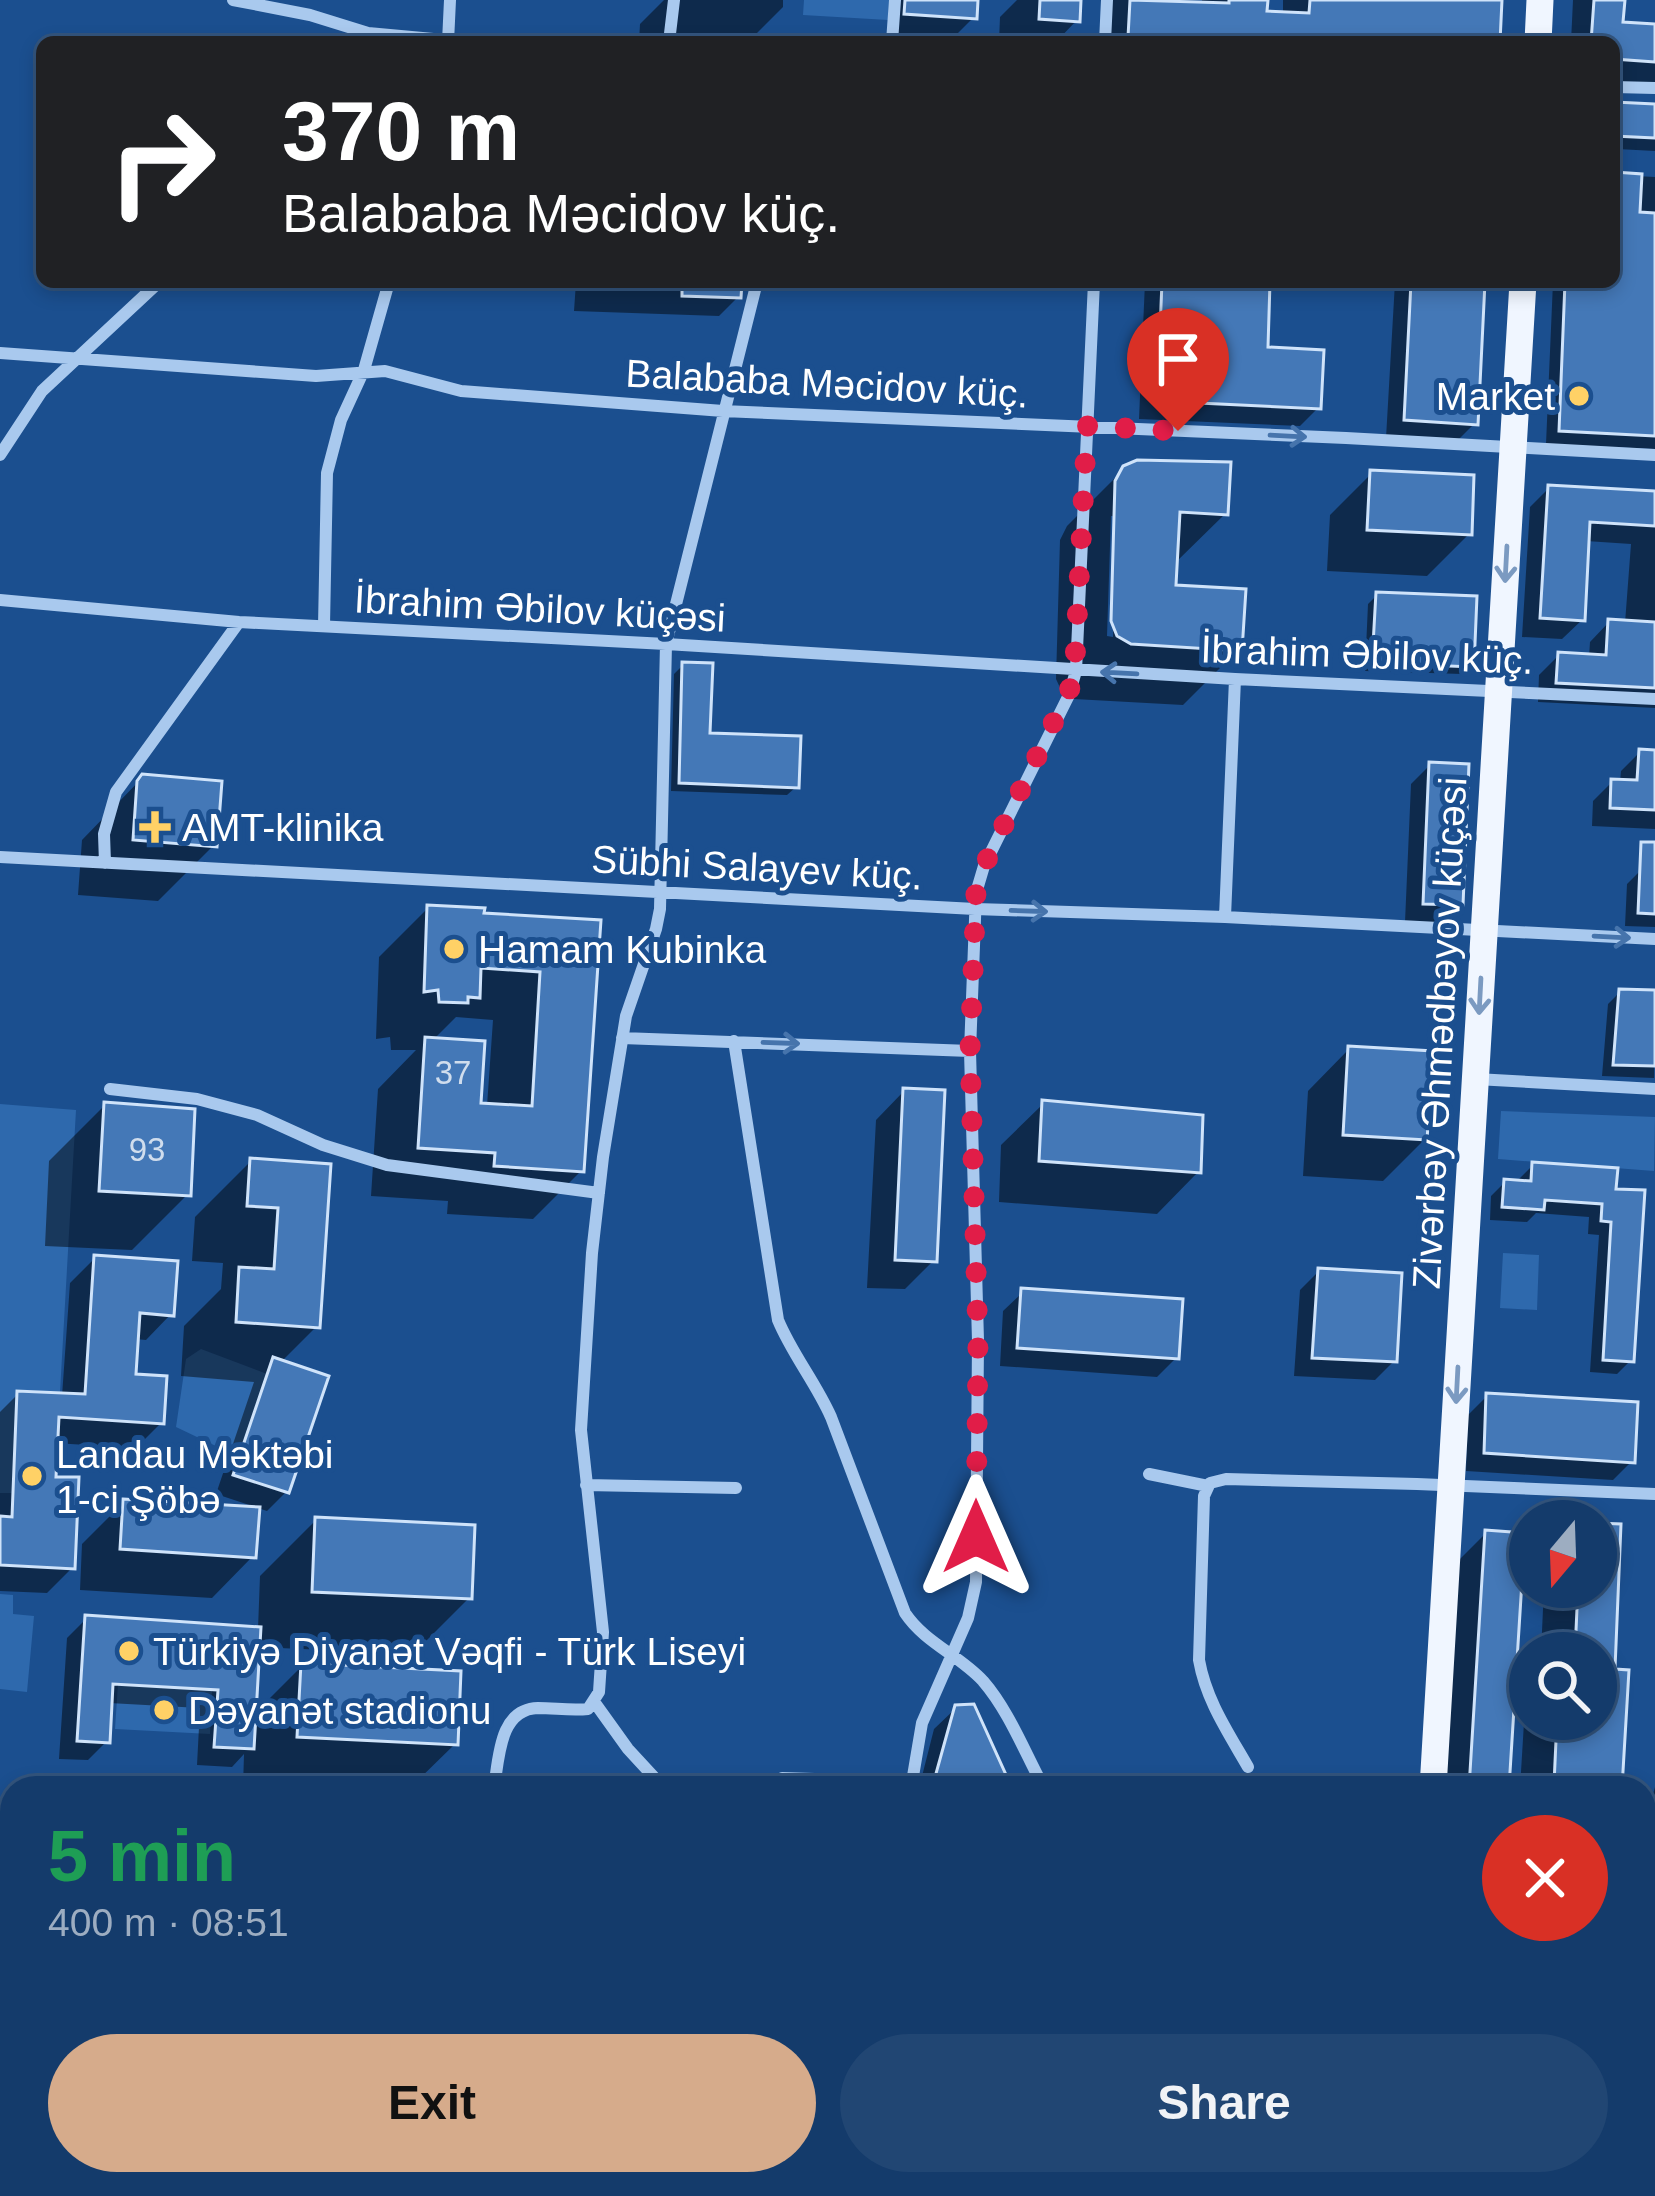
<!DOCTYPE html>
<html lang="en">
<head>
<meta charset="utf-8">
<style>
	:root { --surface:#143b6b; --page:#214673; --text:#f1f3f6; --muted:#9dadc1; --line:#33557e; --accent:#d6ab8b }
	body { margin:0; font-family:Helvetica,sans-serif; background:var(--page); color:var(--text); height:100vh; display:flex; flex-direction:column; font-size:45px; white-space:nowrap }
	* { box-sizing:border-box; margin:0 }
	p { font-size:39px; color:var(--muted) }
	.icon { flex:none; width:66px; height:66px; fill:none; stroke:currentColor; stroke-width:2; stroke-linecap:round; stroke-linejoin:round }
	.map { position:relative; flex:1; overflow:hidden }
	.sheet { position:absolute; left:0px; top:1776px; width:1656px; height:420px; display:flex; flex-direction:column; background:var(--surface); border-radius:36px 36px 0 0; box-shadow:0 6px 18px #0003,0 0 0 3px var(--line) }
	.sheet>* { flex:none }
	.top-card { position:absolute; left:36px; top:36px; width:1584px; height:252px; border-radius:18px; box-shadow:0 6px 18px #0003,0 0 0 3px var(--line); background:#202124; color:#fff; overflow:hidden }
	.needle { width:78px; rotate:199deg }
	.controls { position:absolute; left:1509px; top:1500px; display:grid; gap:24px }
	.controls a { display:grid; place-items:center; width:108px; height:108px; border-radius:50%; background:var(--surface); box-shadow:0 6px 18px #0003,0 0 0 3px var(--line); font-size:60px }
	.pin { position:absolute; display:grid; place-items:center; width:102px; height:102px; color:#fff; margin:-123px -51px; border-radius:50% 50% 50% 0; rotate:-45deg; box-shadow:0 0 12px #0007 }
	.pin .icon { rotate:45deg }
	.me { position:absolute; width:132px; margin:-66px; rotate:0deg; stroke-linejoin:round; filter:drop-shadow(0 0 9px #0008) }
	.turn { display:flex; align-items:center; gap:42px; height:252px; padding:0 48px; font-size:54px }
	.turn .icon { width:156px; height:156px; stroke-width:2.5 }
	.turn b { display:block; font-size:84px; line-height:102px }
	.round { display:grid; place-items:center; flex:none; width:126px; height:126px; border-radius:63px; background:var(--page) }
	.overview { display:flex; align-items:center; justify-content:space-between; height:204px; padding:0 48px }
	h1 { font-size:72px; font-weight:700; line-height:90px; color:#1e9e55 }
	.cta { display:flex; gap:24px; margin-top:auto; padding:24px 48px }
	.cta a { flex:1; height:138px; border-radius:72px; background:var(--accent); color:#111; font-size:48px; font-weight:700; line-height:138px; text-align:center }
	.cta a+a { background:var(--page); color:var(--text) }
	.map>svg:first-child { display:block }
	.green { fill:#2e69ad }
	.shadow { fill:#0007; fill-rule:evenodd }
	.building { fill:#4478b7; stroke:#cfe3fa; stroke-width:3 }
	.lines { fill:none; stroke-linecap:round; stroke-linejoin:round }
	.minor { stroke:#a9c9ee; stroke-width:12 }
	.primary { stroke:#f0f6ff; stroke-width:27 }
	.oneway { stroke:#4674ac }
	.oneway2 { stroke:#7b9ac1 }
	.route { stroke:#e11d48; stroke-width:21; stroke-dasharray:0 37.8 }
	.poi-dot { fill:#ffd166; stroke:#1b4f8f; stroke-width:4.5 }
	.labels { text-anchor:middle; stroke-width:10; stroke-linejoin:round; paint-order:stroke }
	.number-label { font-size:33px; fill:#d0dded }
	.street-label { font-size:39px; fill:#fff; stroke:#1b4f8f }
	.poi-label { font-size:39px; fill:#fff; stroke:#1b4f8f; text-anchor:start }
</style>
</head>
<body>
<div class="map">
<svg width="1655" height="2196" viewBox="0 0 1655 2196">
	<rect width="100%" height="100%" fill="#1b4f8f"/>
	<path class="green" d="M804,0H889L888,20L803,15Z
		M0,1104L76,1110L60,1392L17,1390L13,1493H0Z
		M1501,1111L1655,1117L1654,1171L1498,1159Z
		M1503,1253L1539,1255L1537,1310L1500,1308Z
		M201,1349L267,1374L239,1457L176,1427L186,1359Z
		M0,1594L13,1595V1614L34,1616L27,1692L0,1689Z
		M118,1684L212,1690L210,1734L115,1729Z
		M1289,2184H1383L1382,2196H1294Z"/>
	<path class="shadow" d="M664,0H783V7L748,42H639L640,24Z
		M894,0H975L974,17L955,36L892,33Z
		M1017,0H1078L1077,20L1056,42H999L1000,17Z
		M1103,0H1161V4L1202,5V0H1265L1264,14L1283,15V0H1499L1497,42H1101Z
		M1573,0H1622L1620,25L1655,27V85L1614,83V42H1571Z
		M1614,104L1655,106V151L1617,149L1616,175L1655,177V449L1546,444L1553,282H1614Z
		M576,282H739L738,297L719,316L574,311Z
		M1145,282H1267L1264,350L1319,407L1300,426L1139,419Z
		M1395,282H1482L1475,423L1456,442L1386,438Z
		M1124,469L1225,514L1174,564L1173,587L1239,649L1183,705L1074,699L1062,692L1056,679L1060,540L1067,526ZM1111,516H1117L1113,637L1107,636Z
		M1372,473L1469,534L1427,576L1327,571L1330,515Z
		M1549,488L1655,494V708L1538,702L1539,675L1559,655L1589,657L1590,642L1609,622L1625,623L1631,544L1586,541L1582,620L1562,639L1522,637L1530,507Z
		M1377,595L1471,666L1462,674L1365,671L1368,604Z
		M683,665L707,735L796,787L787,795L671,791L674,674Z
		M1640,752L1655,753V829L1592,826L1593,801L1612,782H1620L1621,771Z
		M1430,765L1460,904L1441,923L1405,922L1411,784Z
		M143,777L214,845L158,901L78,895L82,840Z
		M1641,870H1655V927L1625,926L1627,884Z
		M428,908L481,916L597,923L582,1170L533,1219L447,1214L448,1201L371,1196L378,1089L416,1050H391L390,1037L376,1039L379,957ZM456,1017L493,1020L487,1106H477L433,1040Z
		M1620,992L1655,993L1654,1078L1602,1076L1608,1004Z
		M1349,1049L1425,1139L1383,1181L1303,1176L1308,1091Z
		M904,1091L934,1260L905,1289L867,1288L876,1120Z
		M1043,1104L1198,1172L1157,1214L999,1202L1001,1145Z
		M105,1105L188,1194L132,1250L45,1246L49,1161Z
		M251,1161L328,1166L317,1326L280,1363L286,1492L267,1511L216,1494L254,1382L181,1376L184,1326L221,1289L223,1263L192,1261L195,1217Z
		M1533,1165L1613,1191L1631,1360L1617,1374L1590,1372L1599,1235L1588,1234L1589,1217L1536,1213L1527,1222L1490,1220L1491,1196L1505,1182L1519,1183V1179Z
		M95,1258L171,1314L146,1340L135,1339L133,1377L161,1423L136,1448L54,1443L53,1479L72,1568L47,1593L0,1591V1412L18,1394L62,1396L70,1283Z
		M1319,1271L1394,1361L1375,1380L1294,1376L1300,1290Z
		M1023,1292L1176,1358L1157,1377L1000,1366L1003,1311Z
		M1487,1396L1632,1461L1613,1480L1466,1471L1468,1415Z
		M124,1502L253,1556L212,1598L80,1590L82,1544Z
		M316,1520L469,1598L413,1654L257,1647L253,1715L302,1666L455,1744L410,1788H243L244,1754L232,1767L197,1765L200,1708L109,1703L107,1741L88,1760L59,1759L67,1638L86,1619L258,1629L260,1576Z
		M1596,1526L1612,1672L1619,1787L1520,1788L1525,1706L1530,1701V1719H1596V1653H1541L1544,1587H1596Z
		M1486,1533L1506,1788H1443L1457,1562Z
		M956,1708L1009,1788H919L934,1729Z
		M1655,1787V1894H1648L1652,1798Z
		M12,1819V1939H0V1831Z
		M1655,1975V2139L1644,2138V1986Z
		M700,2184H850L847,2196H699Z
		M1404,2184H1579L1567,2196H1410Z"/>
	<path class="building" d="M905,0H978L977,19L904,14Z
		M1040,0H1081L1080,22L1039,19Z
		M1130,0L1229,3V0H1268L1267,11L1309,13L1310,0H1502L1500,42H1285L1128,37Z
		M1594,0H1625L1623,22L1655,24V62L1614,59V42H1591Z
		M1614,102L1655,104V138L1614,136Z
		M1614,172L1642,174L1640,212L1655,213V436L1559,431L1565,282H1614Z
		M682,282H742L741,298L682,296Z
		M1162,282H1270L1268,347L1324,350L1321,409L1157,401Z
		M1411,282H1485L1478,425L1404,420Z
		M1137,460L1231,462L1228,515L1180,512L1176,585L1246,589L1242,651L1131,644L1117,636L1111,621L1115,481L1123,466Z
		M1370,470L1474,475L1472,535L1367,530Z
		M1548,485L1655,491V526L1590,522L1585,621L1540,618Z
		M1376,592L1477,596L1474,667L1372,663Z
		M1608,619L1655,622V688L1556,683L1558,652L1606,655Z
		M682,662L713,663L710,733L801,736L799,788L679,783Z
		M1639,749L1655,750V810L1610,808L1611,779L1637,780Z
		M1429,762L1469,764L1463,905L1423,904Z
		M142,774L222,781L217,847L133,840L137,781Z
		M1641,842H1655V914L1638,913Z
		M427,905L485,908L484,913L601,920L584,1172L494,1166L495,1153L418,1148L425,1037L485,1041L481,1103L532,1106L540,972L481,968L480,998L468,997V1003L439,1002L438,990L424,992Z
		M1619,989L1655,990V1066L1613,1065Z
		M1348,1046L1433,1051L1427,1140L1343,1135Z
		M903,1088L945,1090L937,1262L895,1260Z
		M1042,1100L1203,1115L1201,1173L1039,1161Z
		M104,1102L195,1109L191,1196L99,1191Z
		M250,1158L331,1164L320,1328L236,1322L239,1267L274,1269L278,1208L247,1206Z
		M1532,1162L1618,1168L1616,1189L1645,1190L1634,1362L1603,1360L1611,1222L1601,1221L1602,1204L1545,1200L1544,1210L1502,1207L1504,1179L1531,1181Z
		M94,1255L178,1261L174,1316L140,1313L136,1374L167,1376L164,1424L59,1417L56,1477H79L75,1569L0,1565V1516L12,1517L17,1391L85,1394Z
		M1318,1268L1402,1273L1397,1362L1312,1358Z
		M1021,1288L1183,1299L1179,1359L1017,1348Z
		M273,1357L329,1376L289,1493L233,1475Z
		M1486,1393L1638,1402L1635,1463L1484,1453Z
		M123,1499L260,1507L256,1558L120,1549Z
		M315,1517L475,1525L472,1599L312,1592Z
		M1596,1523L1621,1524L1615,1669L1629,1670L1622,1788L1554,1784L1557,1719H1596V1653L1575,1652L1578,1587H1596Z
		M1485,1530L1525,1533L1509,1788H1469Z
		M85,1615L261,1627L254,1749L214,1747L218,1690L113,1684L110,1743L77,1741Z
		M301,1663L461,1671L458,1745L297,1737Z
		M974,1704L1012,1788H932L955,1705Z"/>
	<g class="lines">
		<path class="minor" d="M233,0L310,15L368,33L466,42
			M448,42L450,0
			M669,42L674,0
			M892,42L895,0
			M1105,42L1107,0
			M1614,87L1655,88
			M0,353L316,376L385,371L461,391L723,411L1346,438L1655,455
			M0,455L42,391L159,282
			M0,600L239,622L666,644L1235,679L1655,699
			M324,626L327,473L341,420L364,370L389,282
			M0,857L975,909L1225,917L1655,939
			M105,863L104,834L116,792L239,622
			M1225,917L1235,679
			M622,1038L970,1051
			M734,1041L778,1320C792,1354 816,1383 831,1417L905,1613C925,1643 959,1655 983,1681C1009,1711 1025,1753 1044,1788
			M1476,1079L1655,1089
			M110,1089L197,1099L257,1115L323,1145L387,1165L599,1193
			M1149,1474L1208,1486
			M586,1485L736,1488
			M595,1703L628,1749L664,1788
			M1248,1767C1228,1732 1206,1700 1199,1660L1204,1496L1210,1483L1226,1479L1417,1484L1655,1494
			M782,1778L911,1782
			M494,1788C499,1758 499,1709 538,1708C555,1708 571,1711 588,1709L599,1692L603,1632L581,1430L592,1253L603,1157L626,1016L656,929L660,909L666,644L757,282
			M911,1788L922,1723L968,1618L976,1582L978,1341L970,1051L976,893L984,866L1069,695L1076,671L1094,282
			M0,2050H12
			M697,2184L698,2196
			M1254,2184L1260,2196
			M0,2186L304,2196
			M420,2196L422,2184
			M872,2196L873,2184"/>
		<path class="primary" d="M1538,42L1540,0
			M1433,1788L1523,282
			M1644,2091L1655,1856
			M1409,2196L1410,2184
			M1642,2196V2184"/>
	</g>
	<defs><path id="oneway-shaft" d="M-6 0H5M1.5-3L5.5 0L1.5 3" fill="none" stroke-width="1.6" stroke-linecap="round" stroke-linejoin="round" transform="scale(3)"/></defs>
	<g class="oneway">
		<use href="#oneway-shaft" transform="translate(1288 436) rotate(3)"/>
		<use href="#oneway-shaft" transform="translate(1119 673) rotate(-177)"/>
		<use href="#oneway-shaft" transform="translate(1029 911) rotate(2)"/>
		<use href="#oneway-shaft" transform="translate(1612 937) rotate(3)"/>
		<use href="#oneway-shaft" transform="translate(781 1043) rotate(2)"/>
	</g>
	<g class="oneway2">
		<use href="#oneway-shaft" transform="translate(1506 564) rotate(93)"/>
		<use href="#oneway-shaft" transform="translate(1480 996) rotate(93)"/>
		<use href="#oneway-shaft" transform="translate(1457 1385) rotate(93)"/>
	</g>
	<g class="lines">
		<path class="route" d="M976,1537L978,1341L970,1051L976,892L984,866L1074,680L1087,426L1178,431"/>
	</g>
	<g class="poi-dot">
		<circle cx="1579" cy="396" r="12"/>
		<path d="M149 809h12v12h12v12h-12v12h-12v-12h-12v-12h12z"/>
		<circle cx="454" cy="949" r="12"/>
		<circle cx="32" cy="1476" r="12"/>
		<circle cx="129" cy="1651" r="12"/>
		<circle cx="164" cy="1710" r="12"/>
	</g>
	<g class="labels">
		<g class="number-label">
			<text x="453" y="1084">37</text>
			<text x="147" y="1161">93</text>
		</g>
		<g class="street-label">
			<text transform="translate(827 383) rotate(3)" y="14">Balababa Məcidov küç.</text>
			<text transform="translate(540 608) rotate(3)" y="14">İbrahim Əbilov küçəsi</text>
			<text transform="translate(1367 654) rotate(2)" y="14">İbrahim Əbilov küç.</text>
			<text transform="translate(757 867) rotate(3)" y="14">Sübhi Salayev küç.</text>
			<text transform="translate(1439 1033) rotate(-87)" y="14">Zivərbəy Əhmədbəyov küçəsi</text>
		</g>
		<g class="poi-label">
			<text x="1555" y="410" text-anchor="end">Market</text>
			<text x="182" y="841">AMT-klinika</text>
			<text x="478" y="963">Hamam Kubinka</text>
			<text x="56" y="1468">Landau Məktəbi<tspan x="56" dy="45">1-ci Şöbə</tspan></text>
			<text x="153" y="1665">Türkiyə Diyanət Vəqfi - Türk Liseyi</text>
			<text x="188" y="1724">Dəyanət stadionu</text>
		</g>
	</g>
</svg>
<div class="controls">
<a><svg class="needle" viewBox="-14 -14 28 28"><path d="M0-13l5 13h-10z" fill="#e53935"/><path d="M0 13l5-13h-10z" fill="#9dadc1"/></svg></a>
<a><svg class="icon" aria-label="search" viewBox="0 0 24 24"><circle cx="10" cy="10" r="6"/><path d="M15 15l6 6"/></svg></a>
</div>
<div class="pin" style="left:1178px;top:431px;background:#d93025"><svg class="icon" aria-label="arrive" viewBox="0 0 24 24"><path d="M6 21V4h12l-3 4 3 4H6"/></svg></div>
<svg class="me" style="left:976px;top:1537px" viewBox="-20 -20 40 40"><path d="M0-17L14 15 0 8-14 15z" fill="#e11d48" stroke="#fff" stroke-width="4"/></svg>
<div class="top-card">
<div class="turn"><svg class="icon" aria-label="right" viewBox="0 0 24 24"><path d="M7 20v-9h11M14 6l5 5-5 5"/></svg><div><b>370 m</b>Balababa Məcidov küç.</div></div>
</div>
<section class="sheet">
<div class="overview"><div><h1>5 min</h1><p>400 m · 08:51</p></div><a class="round" style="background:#d93025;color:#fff"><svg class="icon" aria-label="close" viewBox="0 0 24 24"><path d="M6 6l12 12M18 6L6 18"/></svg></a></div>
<div class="cta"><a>Exit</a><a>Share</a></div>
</section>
</div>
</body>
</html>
